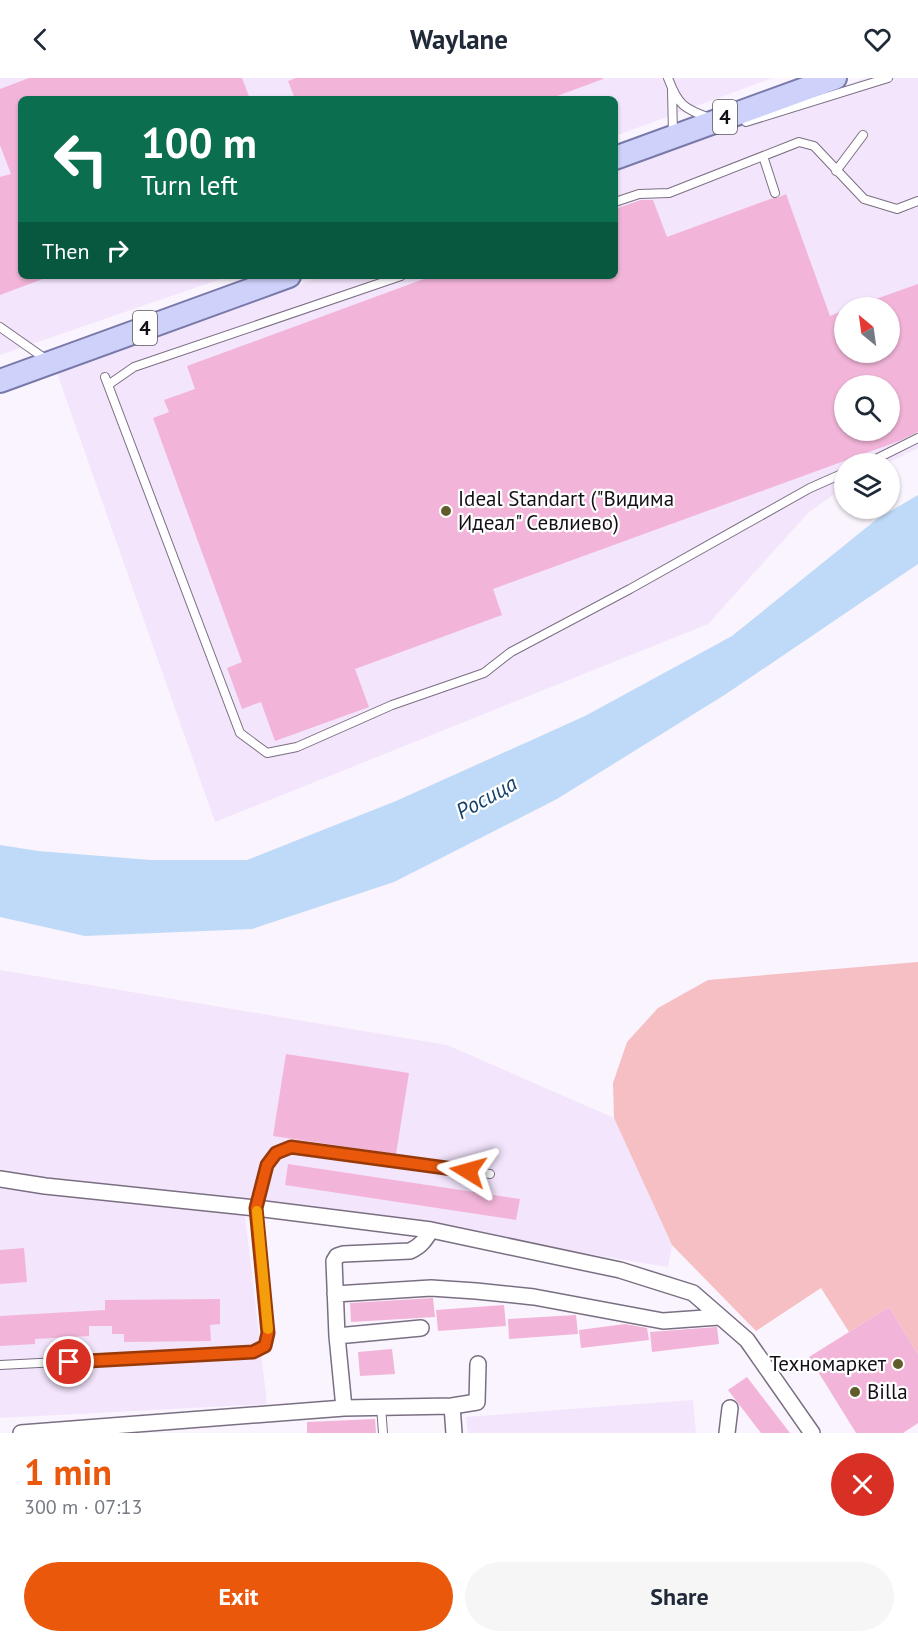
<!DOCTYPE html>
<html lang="en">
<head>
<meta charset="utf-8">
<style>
	:root { --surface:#fff; --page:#f6f6f7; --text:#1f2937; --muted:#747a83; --accent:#ea580c }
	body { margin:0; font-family:"PT Sans",sans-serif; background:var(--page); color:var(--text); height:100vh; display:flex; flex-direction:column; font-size:22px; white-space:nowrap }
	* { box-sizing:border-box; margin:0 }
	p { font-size:20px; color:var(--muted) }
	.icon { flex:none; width:33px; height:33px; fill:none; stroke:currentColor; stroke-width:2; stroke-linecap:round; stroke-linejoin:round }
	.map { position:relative; height:1355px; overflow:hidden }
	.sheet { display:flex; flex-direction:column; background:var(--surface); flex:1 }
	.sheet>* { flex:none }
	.banner { position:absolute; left:18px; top:18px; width:600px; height:183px; border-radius:9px; box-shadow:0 2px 4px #0004; background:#0b6e4f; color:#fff; overflow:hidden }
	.needle { width:39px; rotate:331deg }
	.controls { position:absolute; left:834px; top:219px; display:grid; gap:12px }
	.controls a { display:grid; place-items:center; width:66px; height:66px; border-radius:50%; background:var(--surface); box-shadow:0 2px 4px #0004; font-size:30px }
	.pin { position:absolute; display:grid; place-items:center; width:51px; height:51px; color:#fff; margin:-26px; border:3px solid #fff; border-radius:50%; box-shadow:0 2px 6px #0007 }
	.me { position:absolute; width:66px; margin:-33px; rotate:278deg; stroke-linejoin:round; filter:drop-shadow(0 0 4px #0008) }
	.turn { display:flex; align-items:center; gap:21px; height:126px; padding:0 24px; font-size:27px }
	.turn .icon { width:78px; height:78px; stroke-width:2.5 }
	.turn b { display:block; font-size:42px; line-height:51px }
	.then { display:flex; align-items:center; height:57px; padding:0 24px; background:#0003; gap:12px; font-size:22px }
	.round { display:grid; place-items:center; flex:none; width:63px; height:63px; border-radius:32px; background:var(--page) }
	.headline { display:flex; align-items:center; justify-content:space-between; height:102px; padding:0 24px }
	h1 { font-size:36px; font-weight:800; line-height:45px; color:var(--accent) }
	.action { display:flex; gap:12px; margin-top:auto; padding:12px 24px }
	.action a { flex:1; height:69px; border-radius:36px; background:var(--accent); color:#fff; font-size:24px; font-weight:800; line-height:69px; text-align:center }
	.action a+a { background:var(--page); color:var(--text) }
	header { display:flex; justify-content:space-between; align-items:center; height:78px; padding:0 24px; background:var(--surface); font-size:27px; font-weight:800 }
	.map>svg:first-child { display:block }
	.built { fill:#f3e5fc; fill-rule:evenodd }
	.green { fill:#f5bfc3 }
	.water { fill:#bfdaf8 }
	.building { fill:#f2b5d9; fill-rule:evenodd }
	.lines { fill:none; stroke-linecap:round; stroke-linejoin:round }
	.service-casing { stroke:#7a6f82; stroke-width:10 }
	.minor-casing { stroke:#7a6f82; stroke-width:18 }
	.primary-casing { stroke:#7879a8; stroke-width:26 }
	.service { stroke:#fff; stroke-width:8 }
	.minor { stroke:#fff; stroke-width:15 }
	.primary { stroke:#ced1fa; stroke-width:22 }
	.route-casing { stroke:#983908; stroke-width:15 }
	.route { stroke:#ea580c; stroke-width:10 }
	.slow { stroke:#f59e0b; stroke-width:10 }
	.poi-dot { fill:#615d2a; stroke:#fff; stroke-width:2 }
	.labels { text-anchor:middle; stroke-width:4.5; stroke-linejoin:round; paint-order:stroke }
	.shield { fill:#fff; stroke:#5a575c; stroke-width:1.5 }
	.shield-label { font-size:20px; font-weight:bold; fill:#140f16 }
	.poi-label { font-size:21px; fill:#140f16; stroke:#fff; text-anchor:start }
	.water-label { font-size:22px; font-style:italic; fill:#12416d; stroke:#fff }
</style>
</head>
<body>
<header><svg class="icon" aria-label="back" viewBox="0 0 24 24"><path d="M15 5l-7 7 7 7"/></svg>Waylane<svg class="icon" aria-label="heart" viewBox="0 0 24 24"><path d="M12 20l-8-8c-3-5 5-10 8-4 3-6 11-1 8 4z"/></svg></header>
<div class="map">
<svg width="918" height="1355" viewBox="0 0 918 1355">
	<rect width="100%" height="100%" fill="#f9f4fd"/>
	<path class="built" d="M0,0H772L615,58V21H21V198H229L0,277Z
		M866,0H918V370L888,385L844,386V409L808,435L708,546L215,744L57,295L323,198H615V92ZM844,230H890V274H844ZM844,308H890V352H844Z
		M0,892L447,967L614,1040L672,1167L668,1189L243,1120L267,1326L0,1340Z
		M693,1322L696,1355H468L466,1339Z"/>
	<path class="green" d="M918,884V1276L889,1229L849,1254L821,1210L756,1253L672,1167L614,1040L613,1005L627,964L658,930L708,902Z"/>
	<path class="water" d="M918,417V486L726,616L557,721L394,804L252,851L85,858L0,839V767L38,773L151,782H247L396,723L585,638L732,558L877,441Z"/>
	<path class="building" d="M29,0H242L250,21H21V198L48,199L0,217V99L11,96L0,67V11Z
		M296,0H603V1L549,21H295L288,3Z
		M786,116L830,238L844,232V274H890V230L856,228L918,206V354L899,363L493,511L502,537L355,591L369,629L275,663L261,624L242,631L227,590L242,584L153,340L169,334L164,322L195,311L187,288L432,198H615V131L641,122H653L667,159L773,120H777ZM844,308H890V352H844Z
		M286,976L409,995L396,1076L273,1058Z
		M288,1086L520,1121L516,1142L285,1107Z
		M24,1170L27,1204L0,1206V1172Z
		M433,1220L435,1239L351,1244L350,1225Z
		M220,1221V1246L210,1247L211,1263L124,1264V1256H112V1248H89V1258L35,1261V1266L0,1268V1238L105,1232V1222Z
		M504,1227L506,1248L438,1253L436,1232Z
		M889,1229L918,1276V1345L903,1355H856L809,1279Z
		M576,1237L578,1256L509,1261L508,1241Z
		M625,1246L647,1250L649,1262L581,1270L579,1252Z
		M717,1249L719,1266L652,1274L650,1254Z
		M392,1271L395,1296L360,1298L358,1274Z
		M747,1299L790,1355H761L728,1312Z
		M375,1341L376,1355H307V1344Z"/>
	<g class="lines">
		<g class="service-casing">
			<path id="service" d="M668,0C678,27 684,31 710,40
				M672,11L673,57
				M746,44L888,0
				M763,78L775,115
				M836,93L863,57
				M615,124L639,116L669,115L799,64L814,68L864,121L897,131L918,123
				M0,249L47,282
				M105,299L240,655L267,675L297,669L392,627L484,595L511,574L630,511L810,410L844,395
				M108,307L134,289L401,198
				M866,386L918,360
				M0,1287L253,1274L265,1268L268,1255L256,1130L267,1087L276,1075L291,1069L490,1096
				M381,1328L383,1355"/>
		</g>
		<g class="minor-casing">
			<path id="minor" d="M0,1101L45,1108L256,1130L431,1152L620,1192L693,1215L747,1262L812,1355
				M335,1216L431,1210L476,1213L534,1219L663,1243L719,1239
				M337,1258L421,1250
				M452,1328L454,1355
				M344,1330L337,1258L334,1183L337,1178L343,1176L410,1173C421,1168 425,1162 431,1152
				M21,1355L344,1330L452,1328L477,1324L478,1286
				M727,1355L730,1330"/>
		</g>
		<g class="primary-casing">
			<path id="primary" d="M615,80L835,0
				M0,303L289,198"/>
		</g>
		<use href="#service" class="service"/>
		<use href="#minor" class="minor"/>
		<use href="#primary" class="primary"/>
	</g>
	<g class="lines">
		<g class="route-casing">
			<path id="route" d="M69,1284L253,1274L265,1268L268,1255L256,1130L267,1087L276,1075L291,1069L468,1093"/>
		</g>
		<use href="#route" class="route"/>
		<path class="slow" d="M257,1133L268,1251"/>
	</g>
	<g class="poi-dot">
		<circle cx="446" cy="433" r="6"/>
		<circle cx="898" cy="1286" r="6"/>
		<circle cx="855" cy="1314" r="6"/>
	</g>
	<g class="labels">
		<g class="shield">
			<rect x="713" y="22" width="24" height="34" rx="4.5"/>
			<rect x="133" y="233" width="24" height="34" rx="4.5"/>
		</g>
		<g class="shield-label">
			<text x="725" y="46">4</text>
			<text x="145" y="257">4</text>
		</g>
		<g class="poi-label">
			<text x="458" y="428">Ideal Standart ("Видима<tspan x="458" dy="24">Идеал" Севлиево)</tspan></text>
			<text x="886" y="1293" text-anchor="end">Техномаркет</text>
			<text x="867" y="1321">Billa</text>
		</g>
		<g class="water-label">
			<text transform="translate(486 719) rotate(-29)" y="8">Росица</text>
		</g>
	</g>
</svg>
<div class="controls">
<a><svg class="needle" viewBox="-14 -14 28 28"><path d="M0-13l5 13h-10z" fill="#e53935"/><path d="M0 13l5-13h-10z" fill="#747a83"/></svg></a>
<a><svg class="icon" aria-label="search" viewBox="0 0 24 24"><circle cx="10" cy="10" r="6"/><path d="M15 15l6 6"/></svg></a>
<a><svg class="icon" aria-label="layers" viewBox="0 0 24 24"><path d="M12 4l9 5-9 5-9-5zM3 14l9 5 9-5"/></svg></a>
</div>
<div class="pin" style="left:69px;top:1284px;background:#d93025"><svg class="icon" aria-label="arrive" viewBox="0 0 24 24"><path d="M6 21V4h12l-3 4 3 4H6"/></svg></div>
<svg class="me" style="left:468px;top:1093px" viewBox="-20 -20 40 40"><path d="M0-17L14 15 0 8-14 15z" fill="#ea580c" stroke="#fff" stroke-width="4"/></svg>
<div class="banner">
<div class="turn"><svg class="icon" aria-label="left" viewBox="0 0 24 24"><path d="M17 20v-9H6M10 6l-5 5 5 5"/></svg><div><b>100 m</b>Turn left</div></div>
<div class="then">Then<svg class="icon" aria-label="right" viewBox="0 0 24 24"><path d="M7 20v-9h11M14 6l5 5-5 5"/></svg></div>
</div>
</div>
<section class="sheet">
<div class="headline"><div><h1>1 min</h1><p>300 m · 07:13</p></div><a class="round" style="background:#d93025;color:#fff"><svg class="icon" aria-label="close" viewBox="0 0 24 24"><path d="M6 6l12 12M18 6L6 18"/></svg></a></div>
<div class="action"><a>Exit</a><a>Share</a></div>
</section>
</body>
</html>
